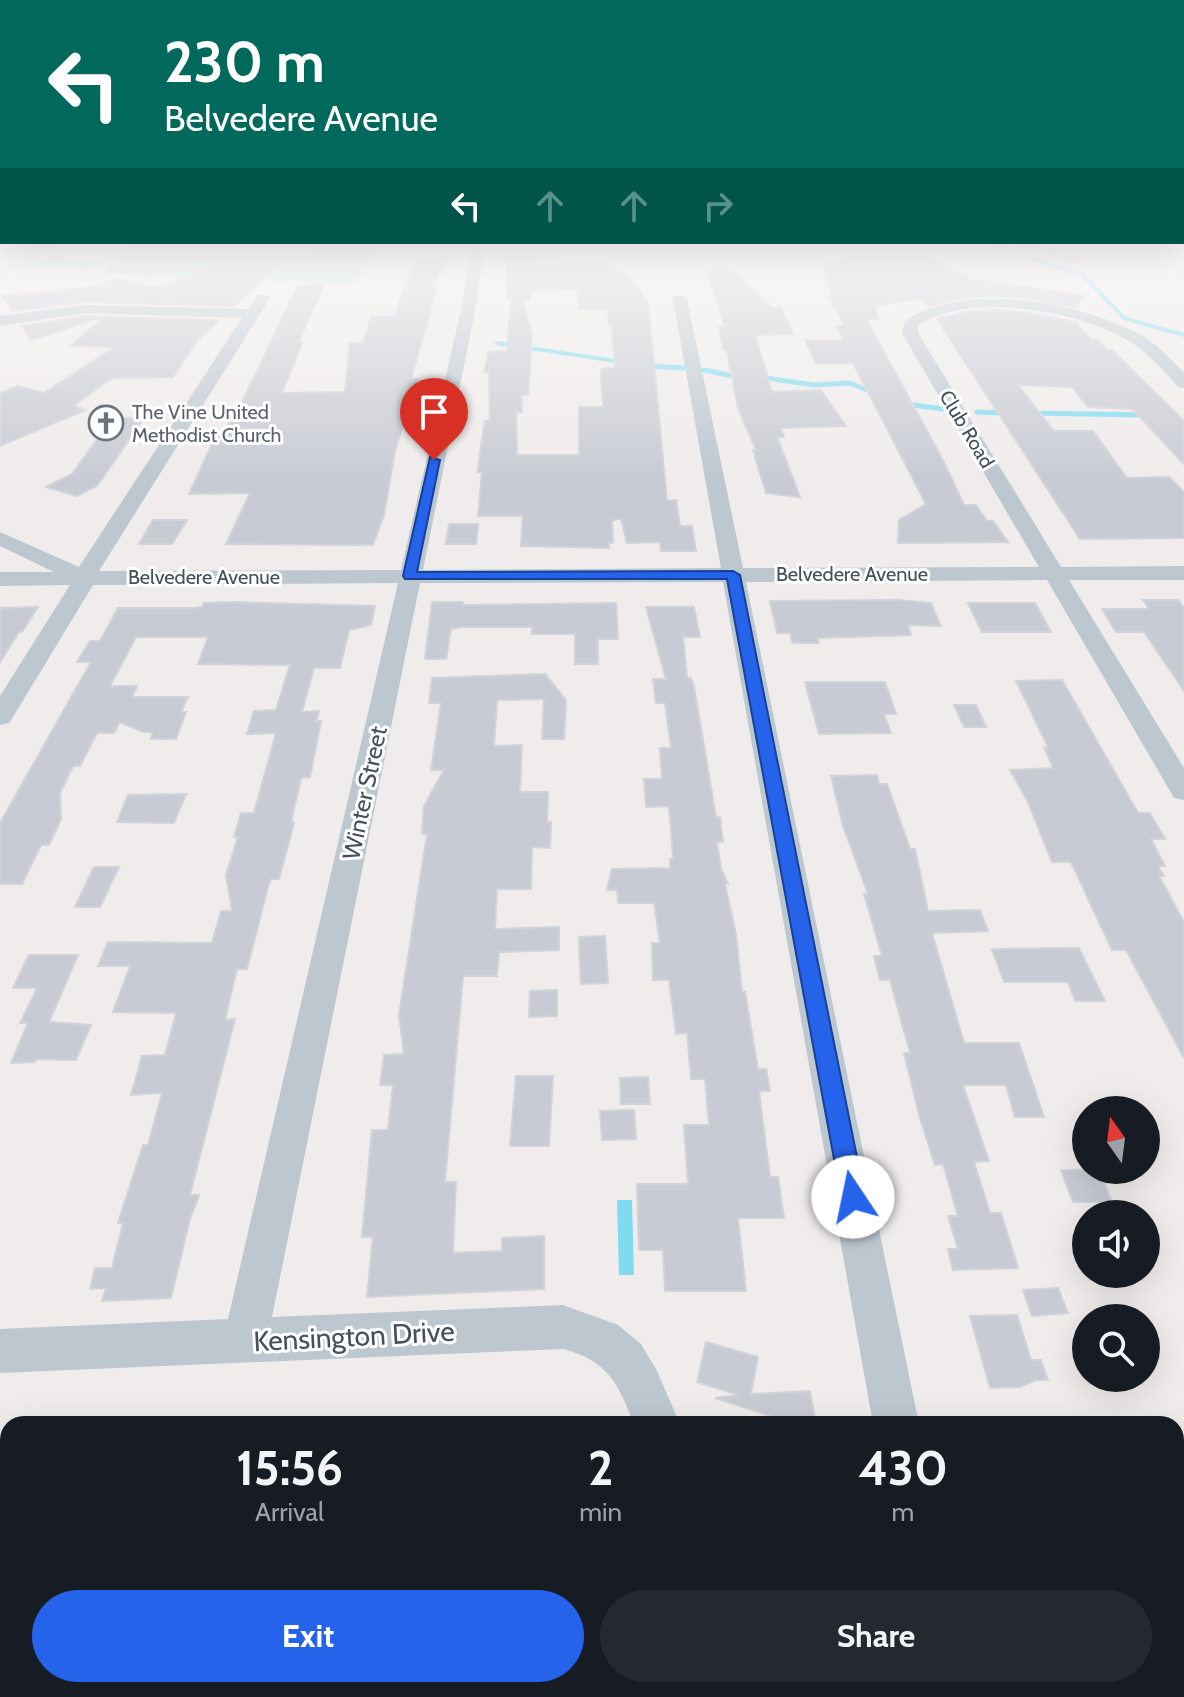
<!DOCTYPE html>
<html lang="en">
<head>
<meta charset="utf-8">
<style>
	:root { --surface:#171b24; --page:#242831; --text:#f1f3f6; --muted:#9ea1a6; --accent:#2563eb }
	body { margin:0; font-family:Cabin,sans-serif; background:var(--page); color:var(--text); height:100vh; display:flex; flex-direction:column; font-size:30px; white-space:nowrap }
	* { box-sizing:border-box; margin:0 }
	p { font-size:26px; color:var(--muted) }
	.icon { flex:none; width:44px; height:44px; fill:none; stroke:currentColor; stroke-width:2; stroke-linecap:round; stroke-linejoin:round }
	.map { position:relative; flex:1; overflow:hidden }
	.sheet { position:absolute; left:0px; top:1416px; width:1184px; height:282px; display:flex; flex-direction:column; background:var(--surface); border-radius:24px 24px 0 0; box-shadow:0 8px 32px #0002 }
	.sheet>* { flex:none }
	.banner { position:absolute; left:0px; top:0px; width:1184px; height:244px; box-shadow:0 8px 32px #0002; background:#00695c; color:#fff; overflow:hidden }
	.needle { width:52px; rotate:346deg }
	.fabs { position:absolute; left:1072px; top:1096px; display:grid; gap:16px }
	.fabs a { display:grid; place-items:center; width:88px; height:88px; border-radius:50%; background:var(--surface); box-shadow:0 8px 32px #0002; font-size:40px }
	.pin { position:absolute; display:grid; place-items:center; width:68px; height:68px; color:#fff; margin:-82px -34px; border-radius:50% 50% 50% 0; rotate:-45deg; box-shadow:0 0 8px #0007 }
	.pin .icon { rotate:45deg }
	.me { position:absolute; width:88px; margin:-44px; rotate:349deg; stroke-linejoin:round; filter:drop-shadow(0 0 6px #0008) }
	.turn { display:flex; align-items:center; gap:28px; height:168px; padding:0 32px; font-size:36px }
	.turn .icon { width:104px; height:104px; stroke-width:2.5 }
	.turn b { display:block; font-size:56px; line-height:68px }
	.lanes { display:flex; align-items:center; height:76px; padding:0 32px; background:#0003; justify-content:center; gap:40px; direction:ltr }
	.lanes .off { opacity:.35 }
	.eta { display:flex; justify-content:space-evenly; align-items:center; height:136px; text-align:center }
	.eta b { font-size:48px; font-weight:800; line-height:56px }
	.button { display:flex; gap:16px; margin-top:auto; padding:16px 32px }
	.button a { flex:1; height:92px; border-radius:48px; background:var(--accent); color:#fff; font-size:32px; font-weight:800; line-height:92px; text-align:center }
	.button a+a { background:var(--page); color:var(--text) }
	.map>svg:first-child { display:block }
	.green { fill:#b6f1cd }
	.water { fill:#80dbf1 }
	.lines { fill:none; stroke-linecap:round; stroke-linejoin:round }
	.stream-far1 { stroke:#80dbf1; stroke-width:4 }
	.stream { stroke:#80dbf1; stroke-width:5 }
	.building { fill:#c8cbd3; stroke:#d0d3d9; stroke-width:2; fill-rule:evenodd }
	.street { fill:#bcc7d0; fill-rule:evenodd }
	.route { fill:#2563eb; stroke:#184099; stroke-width:2 }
	.labels { text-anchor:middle; stroke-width:6; stroke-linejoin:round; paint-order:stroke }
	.far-worship-label { font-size:20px; fill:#5b616d; stroke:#fff; text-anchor:start }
	.far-street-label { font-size:20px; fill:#44505b; stroke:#fff }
	.street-label { font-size:24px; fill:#44505b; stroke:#fff }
	.near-street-label { font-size:28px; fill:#44505b; stroke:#fff }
</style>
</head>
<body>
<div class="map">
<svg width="1184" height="1697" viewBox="0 0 1184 1697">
	<rect width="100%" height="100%" fill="#f0ecec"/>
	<path class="green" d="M126,243H255L303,253L378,252L353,284L104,274Z
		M48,257L108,260L93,270L26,267Z"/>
	<path class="water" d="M617,1200H632L634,1275H619Z"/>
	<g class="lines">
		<path class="stream-far1" d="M1,243L57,249
			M985,243L1082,274L1124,318L1184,335
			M497,343L622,362
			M647,366L663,367"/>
		<path class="stream" d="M647,366L684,368
			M704,370L742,378
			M759,377L814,385L849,383L875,393
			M906,404L943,409
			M977,412L1008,413
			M1030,413L1148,415"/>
	</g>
	<path class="building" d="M913,250L974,279L1084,296L1075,307L1021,297L988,296L957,299L928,306L922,298L875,306L878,319H866L943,460L964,505H976L987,521H993L1008,542L898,543L899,520L926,504L853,363H816L805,340H844L836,326H845L828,297L831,295L822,261Z
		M532,254L541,264L609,260L620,274H626L648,302L667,501L676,500L680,526H692L696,551H661L660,542L627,543L621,519L612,520L613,543H609V548L521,546L523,516H478L482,472H478L480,451L485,421H490L489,372H485L488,352L507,351L511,299H508L506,256ZM578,289V309H608L609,324H612L615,368H603L601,373L603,407H579V455H517L516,412H522L521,395H528L532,335L523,299H529L533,290Z
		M233,256L282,264L234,306L86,302L12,311L2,296L94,287L116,278L153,287L168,285Z
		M446,258L433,288H437L411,379H418L395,451L384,515L373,545L226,544L250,493L189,494L215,437L224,434L237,404H241L298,285H324L298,343H302L282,393L345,392L350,343H363L371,317H394L416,259Z
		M731,269L771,307H781L793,334L755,335L772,392L821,390L846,426L780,428L784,437H777L800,497L766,493L753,450H756L738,408L727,351L723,348L719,327H725L707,271Z
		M993,310L1023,312L1075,322L1090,339H1096L1108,350L1113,351L1184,421V464L1132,409L1088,407L1072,387L1018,385L1054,431H1093L1127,478L1169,477L1184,492V538L1080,539L937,319L965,312Z
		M86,316L102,317L31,340L22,326Z
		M103,317L219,320L197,341L173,377L112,378L73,406L86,410L0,446V393L17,386L44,393L115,347L71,346Z
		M112,418H144L97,486L77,496L46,487L72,474Z
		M153,520H187L172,544H139Z
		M449,524H478L476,544H446Z
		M898,600L931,603L941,626L908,625L911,635L817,638L819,643H793L790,633H777L770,601Z
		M1143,600H1178L1184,608V691L1144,632H1116L1102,609H1149Z
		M231,602L375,606L371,625L349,630L340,668H314L302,712L319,711L316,721H321L310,777L301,778L291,823H294L279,879H271L268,887L247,969H237L225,1020L235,1019L190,1195H199L190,1219L171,1298L102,1301L106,1288L90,1289L95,1268H112L123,1223H118L143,1145H148L162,1093L131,1095L142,1056L165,1055L176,1013L113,1012L130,966H98L108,942L212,943L221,911H232L226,875L238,837H234L241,813H254L276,733L247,734L254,711L276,710L290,665L198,664L208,637H136L110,686H137L132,697H188L181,712H186L176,739H151L152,732H143L120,722L114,733H97L80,766H73L60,793L61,819L49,845H41L22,884H0V823L91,662H77L90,641H100L118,608H193L202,607L204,603Z
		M432,602H463V605L616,603L618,639H598V664H575V634H532V627H460L451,629L446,659H425Z
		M968,603H1035L1051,632H982Z
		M38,607L22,632H19L0,662V608Z
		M646,607H694L700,637H683L687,678H691L694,687L716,817H720L723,842H717L721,869L728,884H725L736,934L742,992H745L758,1069H766L770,1091H759L770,1177H778L784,1218H738L746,1291H665L663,1250H639L637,1184H688L684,1125H709L705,1079H691L687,1033L676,1034L669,980H653L652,943H660L654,903H618L617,890H607L612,869L670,868V859L673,858L669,806L646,807L644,779H662L660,748H671L665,703H656L653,679H666Z
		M545,674L566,700L564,739H542L544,699L497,700L494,746L522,745L520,792H548L547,822H551L550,848L532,847L531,889H497L495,929L559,927V950L499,952L497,976H463L445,1182H456L453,1253L502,1251V1238L544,1236V1289L367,1297L373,1237H362L372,1130H388L393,1085H380L384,1055L404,1054L399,1015L427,834H422L424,806L444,770H431L441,703H429L432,678Z
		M1062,680L1138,813H1150L1165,839H1151L1165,866H1158L1164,876H1159L1184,922V1058L1126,950H1112L1071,862H1052L1027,800L1010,770L1053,768L1044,747H1048L1016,681Z
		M805,682H885L896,714H884L891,733L819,734Z
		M954,705H976L986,727H964Z
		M877,775L879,784H887L910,849H915L928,911L980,910L988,931L932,933L964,1043H1019L1044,1117H1015L1006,1085H963L989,1161L974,1162L990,1213H1001L1018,1268L953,1270L948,1249H958L948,1216H958L943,1164L935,1165L919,1115L904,1053H910L890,980H880L874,956H882L864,894H868L843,826L831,776Z
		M186,794L174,823L117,822L128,795Z
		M94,867H119L100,907H75Z
		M605,936L608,983L581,984L579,937Z
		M1079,948L1105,1001H1075L1068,982H1004L992,949Z
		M29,955H78L49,1022L91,1025L76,1060L37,1059L35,1062L11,1063L28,1023H20L37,988H13Z
		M557,990V1016L529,1017L530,991Z
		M516,1076H553L549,1146H510Z
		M648,1077L650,1104H621L620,1078Z
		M634,1110L636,1139L602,1140L600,1111Z
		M1061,1170H1099L1112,1202H1073Z
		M1058,1288L1068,1313L1032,1316L1023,1290Z
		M1017,1315L1031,1360H1041L1048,1380H1036L1020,1387L990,1388L970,1316Z
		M706,1342L758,1357L751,1394L810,1391L816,1424H778L777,1418L715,1398L739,1395L697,1382Z"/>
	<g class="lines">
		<path class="street" d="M267,243H495L484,247L476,306L423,570L721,568L673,299L675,296L680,295L687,299L743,568L1039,567L902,333L905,321C963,281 1077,301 1137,333C1155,342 1170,358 1184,373V388L1178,387C1163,370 1148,352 1129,341C1079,311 967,290 918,326V333L1061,567L1184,566V580H1069L1184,768V800L1174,798L1170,791L1047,580L746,582L919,1424H873L723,582L420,583L272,1317L563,1305L618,1325L641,1344L657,1371L680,1424H634C618,1383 608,1361 563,1349L0,1373V1329L228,1319L398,583L93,585L13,717L9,723L0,725V696L70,585L0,586V572H54L0,546V532L79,567L242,318L86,313L0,326V316L86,305L248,309L258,295H268L270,298L99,571L401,570L462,306L471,248C405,250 334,261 268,246Z
			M1008,243H1028L1081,258L1074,262L1009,246Z
			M1173,243H1184V249L1174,246Z
			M727,1690H781L784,1697H730Z
			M859,1690H913L912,1697H858Z"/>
	</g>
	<linearGradient id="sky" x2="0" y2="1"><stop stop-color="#7ec4ec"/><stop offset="0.51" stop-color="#f8f6f6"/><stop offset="1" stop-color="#f8f6f6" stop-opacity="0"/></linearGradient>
	<rect width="1184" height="480" fill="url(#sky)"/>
	<path class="route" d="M430,457L440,460L417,572L733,571L740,575L865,1197L862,1205L853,1209L845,1205L841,1197L727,579H405L403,576Z"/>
	<defs>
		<g id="church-ring" transform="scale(1.8)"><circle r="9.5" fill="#fff" stroke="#6b7280" stroke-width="1.5"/><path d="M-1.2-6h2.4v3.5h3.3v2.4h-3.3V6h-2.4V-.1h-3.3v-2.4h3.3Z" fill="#6b7280"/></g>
	</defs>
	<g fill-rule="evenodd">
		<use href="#church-ring" x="106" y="423"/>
	</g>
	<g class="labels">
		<g class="far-worship-label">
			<text x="132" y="419">The Vine United<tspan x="132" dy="23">Methodist Church</tspan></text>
		</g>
		<g class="far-street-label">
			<text transform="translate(967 429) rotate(59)" y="7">Club Road</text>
			<text x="852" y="581">Belvedere Avenue</text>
			<text x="204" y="584">Belvedere Avenue</text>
		</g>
		<g class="street-label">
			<text transform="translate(365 793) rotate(-78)" y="8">Winter Street</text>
		</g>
		<g class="near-street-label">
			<text transform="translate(354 1336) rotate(-3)" y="10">Kensington Drive</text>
		</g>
	</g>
</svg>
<div class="fabs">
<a><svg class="needle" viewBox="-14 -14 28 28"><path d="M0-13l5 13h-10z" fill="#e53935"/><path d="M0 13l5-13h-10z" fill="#9ea1a6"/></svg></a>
<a><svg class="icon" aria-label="sound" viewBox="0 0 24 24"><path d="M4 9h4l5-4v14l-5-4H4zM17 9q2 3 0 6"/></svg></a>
<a><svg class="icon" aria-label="search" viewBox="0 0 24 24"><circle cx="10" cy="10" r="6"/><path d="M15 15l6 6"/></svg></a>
</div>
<div class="pin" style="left:434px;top:460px;background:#d93025"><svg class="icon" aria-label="arrive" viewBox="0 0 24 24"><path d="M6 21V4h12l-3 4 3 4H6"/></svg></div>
<svg class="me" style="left:853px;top:1197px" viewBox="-20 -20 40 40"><circle r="19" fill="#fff"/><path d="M0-13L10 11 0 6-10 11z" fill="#2563eb"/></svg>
<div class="banner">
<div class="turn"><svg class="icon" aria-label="left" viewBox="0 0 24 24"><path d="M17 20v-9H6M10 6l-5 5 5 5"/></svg><div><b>230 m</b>Belvedere Avenue</div></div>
<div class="lanes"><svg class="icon" aria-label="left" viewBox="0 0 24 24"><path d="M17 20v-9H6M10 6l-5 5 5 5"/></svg><svg class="icon off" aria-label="ahead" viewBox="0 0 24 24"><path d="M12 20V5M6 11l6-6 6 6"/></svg><svg class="icon off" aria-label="ahead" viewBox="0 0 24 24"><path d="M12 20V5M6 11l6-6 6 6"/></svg><svg class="icon off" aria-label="right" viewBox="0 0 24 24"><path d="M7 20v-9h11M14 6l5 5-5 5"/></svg></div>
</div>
<section class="sheet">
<div class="eta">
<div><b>15:56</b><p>Arrival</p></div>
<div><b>2</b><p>min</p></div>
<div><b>430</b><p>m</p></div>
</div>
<div class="button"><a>Exit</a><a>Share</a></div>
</section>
</div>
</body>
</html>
